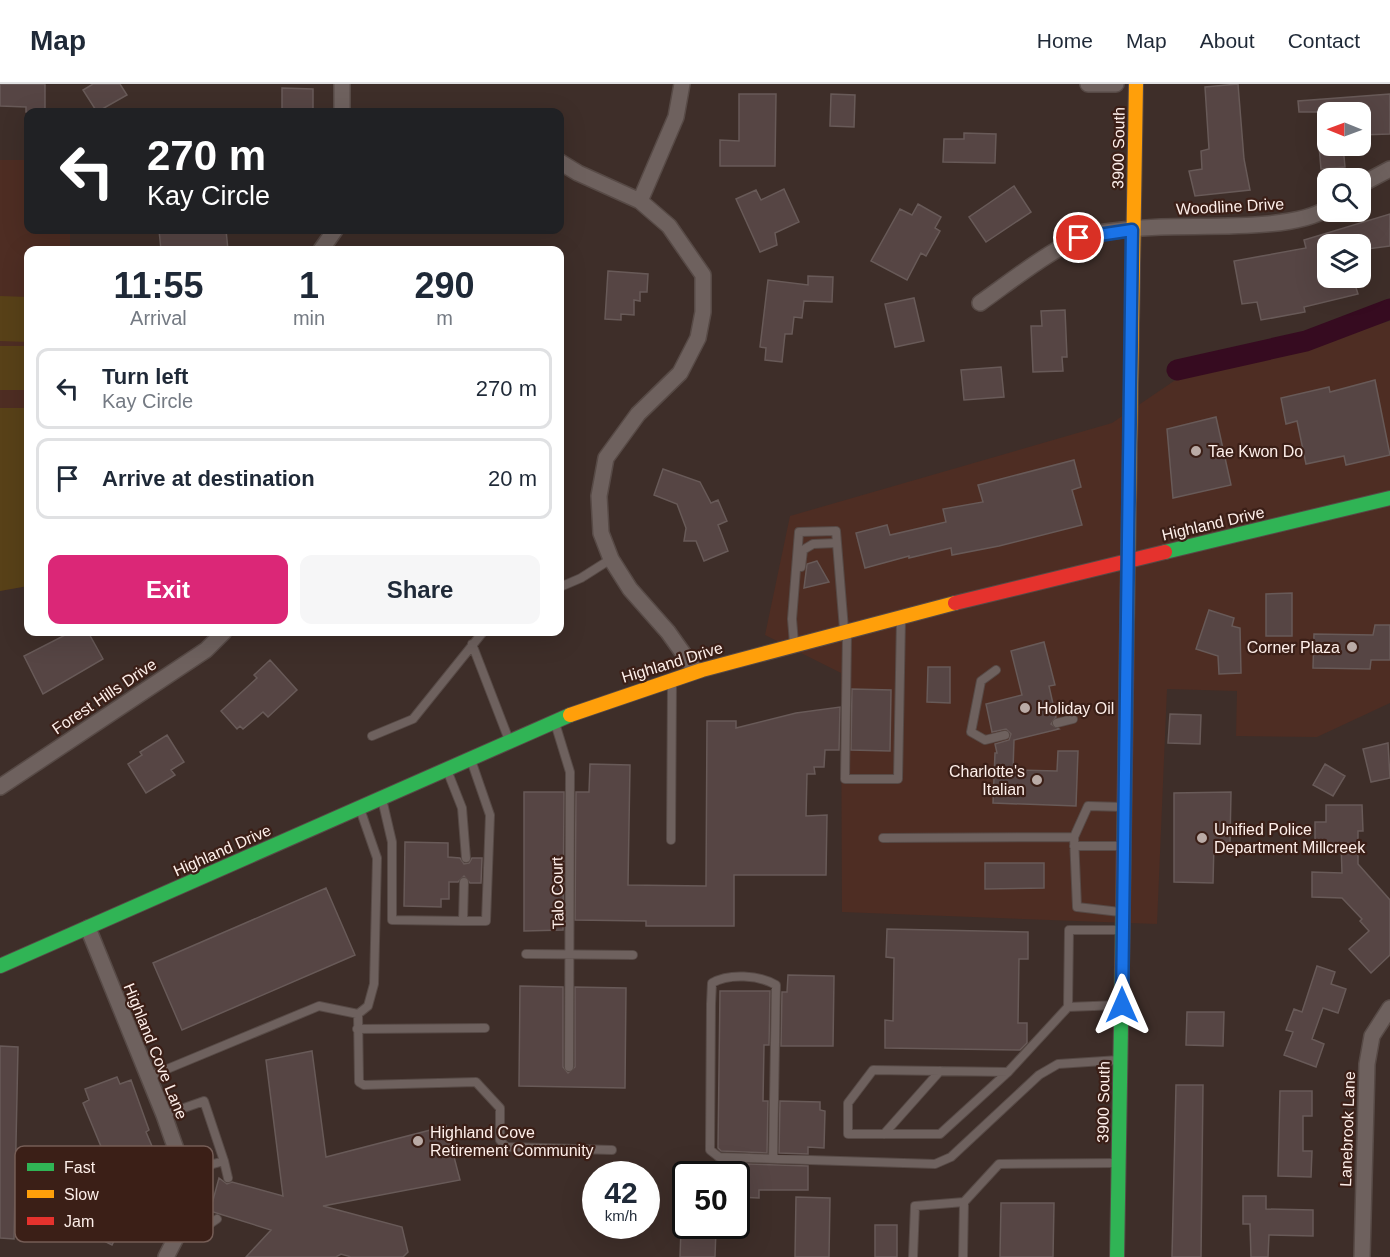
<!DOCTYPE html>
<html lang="en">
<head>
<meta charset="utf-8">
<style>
	:root { --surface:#fff; --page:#f6f6f7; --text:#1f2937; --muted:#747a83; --line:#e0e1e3; --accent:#db2777 }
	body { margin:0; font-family:Helvetica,sans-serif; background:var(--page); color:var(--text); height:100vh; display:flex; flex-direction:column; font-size:22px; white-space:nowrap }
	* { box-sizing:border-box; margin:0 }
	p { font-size:20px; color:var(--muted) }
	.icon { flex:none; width:33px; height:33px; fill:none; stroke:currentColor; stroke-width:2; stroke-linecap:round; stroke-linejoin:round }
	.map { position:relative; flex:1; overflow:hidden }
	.side { position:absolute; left:24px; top:162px; width:540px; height:390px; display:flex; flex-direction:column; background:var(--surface); border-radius:12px; box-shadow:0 6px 24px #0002 }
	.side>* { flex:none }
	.banner { position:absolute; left:24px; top:24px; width:540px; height:126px; border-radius:12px; box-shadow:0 6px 24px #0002; background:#202124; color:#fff; overflow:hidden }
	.needle { width:39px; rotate:271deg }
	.tools { position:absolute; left:1317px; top:18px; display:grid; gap:12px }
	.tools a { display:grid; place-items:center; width:54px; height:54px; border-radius:12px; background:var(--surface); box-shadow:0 6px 24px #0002; font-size:30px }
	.speed { position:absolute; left:582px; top:1077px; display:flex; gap:12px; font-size:30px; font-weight:700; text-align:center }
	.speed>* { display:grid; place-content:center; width:78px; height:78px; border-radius:50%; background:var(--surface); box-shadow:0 6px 24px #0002; line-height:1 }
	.speed small { font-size:15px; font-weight:400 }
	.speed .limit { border:3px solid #111; border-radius:9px; background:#fff; color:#111 }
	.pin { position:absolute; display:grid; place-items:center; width:51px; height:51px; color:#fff; margin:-26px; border:3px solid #fff; border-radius:50%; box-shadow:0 2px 6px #0007 }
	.me { position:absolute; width:66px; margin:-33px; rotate:0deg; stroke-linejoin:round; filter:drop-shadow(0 0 4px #0008) }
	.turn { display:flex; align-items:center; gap:21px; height:126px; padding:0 24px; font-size:27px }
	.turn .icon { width:78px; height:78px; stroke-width:2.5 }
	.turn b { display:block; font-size:42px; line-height:51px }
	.eta { display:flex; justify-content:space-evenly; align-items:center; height:102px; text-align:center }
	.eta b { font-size:36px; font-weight:800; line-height:42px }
	.primary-button { display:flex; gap:12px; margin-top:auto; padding:12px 24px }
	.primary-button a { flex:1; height:69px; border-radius:12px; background:var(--accent); color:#fff; font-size:24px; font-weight:800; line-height:69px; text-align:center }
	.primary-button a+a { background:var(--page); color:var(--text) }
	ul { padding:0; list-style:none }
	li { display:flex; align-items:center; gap:18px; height:81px; margin:0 12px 9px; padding:0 12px; border:3px solid var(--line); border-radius:12px }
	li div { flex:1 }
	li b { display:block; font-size:22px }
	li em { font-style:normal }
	header { display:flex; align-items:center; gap:36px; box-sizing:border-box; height:84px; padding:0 30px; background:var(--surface); border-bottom:2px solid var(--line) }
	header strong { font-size:28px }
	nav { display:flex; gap:33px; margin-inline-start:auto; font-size:21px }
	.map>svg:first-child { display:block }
	.built { fill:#4e2d23 }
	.green { fill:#584118 }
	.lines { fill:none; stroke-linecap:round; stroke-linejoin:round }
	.canal { stroke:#360b20; stroke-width:21 }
	.building { fill:#564544; stroke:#685a58; stroke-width:1.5 }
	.lane-casing { stroke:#574a46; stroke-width:10 }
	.street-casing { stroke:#574a46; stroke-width:18 }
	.fast-casing { stroke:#574a46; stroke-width:16 }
	.slow-casing { stroke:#574a46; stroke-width:16 }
	.jam-casing { stroke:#574a46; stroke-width:16 }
	.lane { stroke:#6e615e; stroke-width:8 }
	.street { stroke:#6e615e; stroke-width:15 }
	.fast { stroke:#30b455; stroke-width:14 }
	.slow { stroke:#ff9f0a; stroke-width:14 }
	.jam { stroke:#e5322d; stroke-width:14 }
	.route-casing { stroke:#114b97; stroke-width:15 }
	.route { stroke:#1a73e8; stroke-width:10 }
	.poi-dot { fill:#baaba6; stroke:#3b1f17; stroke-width:2 }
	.labels { text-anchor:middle; stroke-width:4.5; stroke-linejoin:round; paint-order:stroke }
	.street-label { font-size:16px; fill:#fdeee9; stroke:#3b1f17 }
	.poi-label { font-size:16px; fill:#fdeee9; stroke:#3b1f17; text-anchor:start }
	.key { fill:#3b1f17; stroke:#755d56; stroke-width:1.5 }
	.key-label { font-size:16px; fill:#fdeee9 }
</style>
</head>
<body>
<header>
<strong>Map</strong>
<nav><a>Home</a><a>Map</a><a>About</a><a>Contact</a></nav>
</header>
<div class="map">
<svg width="1390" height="1173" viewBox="0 0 1390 1173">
	<rect width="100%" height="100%" fill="#3e2e29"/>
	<path class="built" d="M0,76H28V146H70V166H28V502L0,507Z
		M1390,237V619L1317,653L1236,652L1237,607L1167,605L1157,840L842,828L841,589L765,551L790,432L1112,339L1174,297Z"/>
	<path class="green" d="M0,212L28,213V258L0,257Z
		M0,262H28V306H0Z
		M0,324H28V502L0,507Z"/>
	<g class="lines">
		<path class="canal" d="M1177,286L1306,257L1390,225"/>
	</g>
	<path class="building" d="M0,0H45V28H26V23L0,22Z
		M93,0H120L127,11L97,28L83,6Z
		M1238,0L1244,75L1250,106L1195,112L1189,87L1202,85L1201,67L1209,65L1205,3Z
		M282,4L313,5V28H282Z
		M739,10H776L775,82H720V56L739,57Z
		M831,10L855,11L854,43L830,42Z
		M1390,10V50L1360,51V28H1299L1298,17Z
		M964,49L996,50L995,79L943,78L944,55H964Z
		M1319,62H1343L1345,83L1321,85Z
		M1014,102L1031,128L986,158L969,133Z
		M784,105L799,138L775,149L777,161L760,168L736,115L756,106L761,116Z
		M918,120L941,133L935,144L940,147L926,172L921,169L907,196L871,177L900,125L912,131Z
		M1390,130V162L1360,166V160H1328V194H1353L1358,210L1304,223L1305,228L1261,236L1257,218L1242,220L1234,177L1306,164L1304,156Z
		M159,146H226L228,166H199V164L161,166Z
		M608,187L648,190L647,208H640V217L634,216V231L621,230V236L605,235Z
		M808,192L833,193L832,218L804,217L802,234L794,233L792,250H785L782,278L765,276L766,264L760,263L768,196L808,201Z
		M914,214L924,257L895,263L885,220Z
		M1065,226L1067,273H1062L1063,287L1033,288L1031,242H1042L1041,227Z
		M1001,283L1004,313L964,316L961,286Z
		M1375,296L1390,371L1346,381L1344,372L1306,380L1297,337L1286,340L1281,314L1329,303L1330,308Z
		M1216,333L1231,401L1173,414L1167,345Z
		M1074,376L1081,403L1072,406L1082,441L999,462L952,471L951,464L909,474V472L865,484L856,449L887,441L890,451L946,438L943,425L983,418L978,401Z
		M663,385L700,398L711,419L718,416L727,437L718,441L728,467L704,477L696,457H684L686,444L677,420L654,411Z
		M817,477L829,498L804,504L807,480Z
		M1292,509V552H1266V510Z
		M1209,526L1234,534L1232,542L1240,544L1241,589L1219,590L1218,572L1196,565Z
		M1375,541H1390V576H1371L1370,585L1313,584L1314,550L1373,551Z
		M71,548H88L103,575L43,610L24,572Z
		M1044,558L1055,601L1049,602L1056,633L1051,640L1059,645L1014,656L1013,686L1057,687L1058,667H1078L1076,722L993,719L995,669H997L995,660L1009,656L1011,650L1006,645L992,648L986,620L1022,611L1011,567Z
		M270,576L297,606L268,633L263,628L243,645L240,642L237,645L221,627L257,594L254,591Z
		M928,583H950V619L927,618Z
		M852,605L891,606L890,667L851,666Z
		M840,623L839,666H825L824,683H814L815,690H807L806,732L827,731L826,791H734V842H646V837L575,836L576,708H589L590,680L630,681L628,801L706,802L707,637H736V644L796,629Z
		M1170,630L1201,631L1200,660L1168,659Z
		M167,651L184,678L171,686L175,691L146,709L128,680L142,671L140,668Z
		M1388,659L1390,694L1371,698L1363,665Z
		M1325,680L1345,692L1333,712L1313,701Z
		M524,708H564L563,846L524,847Z
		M1231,708L1230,759H1214L1213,799L1174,798V709Z
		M1326,721H1362L1363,747H1358V780L1390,816V871L1371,889L1349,865L1369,847L1360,837L1362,835L1342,814L1312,813V788L1342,789L1341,759H1315V738H1326Z
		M405,758L448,759V773L460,774L464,780L469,779L472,774H482L481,799H470L464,792L458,798H449V815H441V823L404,822Z
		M985,779H1044V804L985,805Z
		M326,804L355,871L182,946L153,879Z
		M887,845L1028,848V875H1019L1018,939H1027V959L1020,966L885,964V936L893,937L894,874L886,873Z
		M1317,882L1335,888L1331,900L1346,905L1338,929L1323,924L1312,955L1324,960L1316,983L1284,971L1293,948L1286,946L1294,925L1302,928Z
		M788,891L834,892L833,962H781L782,908H787Z
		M520,902L563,903V983L568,989L575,983V903L626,904L625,1004L519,1002Z
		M720,907H770L769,961H764L763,1017H768L767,1069L721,1067L718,1064Z
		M1187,928H1224L1223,962L1186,961Z
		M0,962L18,963L14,1155L0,1154Z
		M312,967L326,1073L446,1042L460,1096L323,1122L402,1143L408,1168L403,1173H351L341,1170L336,1173H246L271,1146L210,1127L219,1094L227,1100L232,1098L283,1112L266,976Z
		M117,993L120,1000L131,996L149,1046L146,1048L160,1081L124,1154L117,1151L112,1161L82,1146L87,1136L80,1133L107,1077L83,1019L89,1016L85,1005Z
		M1176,1001H1203L1201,1173H1172Z
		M1280,1007H1312V1032H1303V1067H1312L1311,1093L1278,1092Z
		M780,1017L820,1018V1026L825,1027L824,1064L808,1063V1070L779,1069Z
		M717,1079L808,1082V1106H759V1114L736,1113V1090H717Z
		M1243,1112H1266V1125L1313,1126V1152L1269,1151L1268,1173H1251L1250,1140H1243Z
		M796,1113L830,1114L829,1173H795Z
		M1001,1119H1054L1053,1173H1000Z
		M875,1141H897V1173H875Z
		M681,1145H716L715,1173H680Z"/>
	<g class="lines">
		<g class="lane-casing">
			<path id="lane" d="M801,483L803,466L813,460L837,459
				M560,503L581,494L611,475
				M847,549L845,695H898L901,535
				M794,559L792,535L799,448L836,447L844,545
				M472,560L509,656
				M996,586L981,597L971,648L985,656L1005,651
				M555,639L570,688L569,983
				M1057,639L1073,635
				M372,652L413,635L483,548
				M447,686L462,724L466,774
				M382,715L392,758V836L463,837L464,798
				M1074,753L1077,823L1120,828
				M883,754L1074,753L1088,722L1123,723
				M671,756L672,598
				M1074,762H1123
				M463,837H486L490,731L471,676
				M526,870L633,871
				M1119,921L1068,923L1069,846H1120
				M358,930L368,922L374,900L377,774L360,725
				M357,945L485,944
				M1008,988L873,986L848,1019V1050H940L1008,988L1068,923
				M148,993L319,922L358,930L359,998L364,1001L476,998L500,1024V1056L506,1063L612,1066
				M164,1031L204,1017L224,1077L184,1088
				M884,1050L940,987
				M773,1074L776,901C759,891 729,889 712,899L711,920L710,1066L719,1073L935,1080L951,1073L1039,991L1058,980L1119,976
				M224,1077L228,1094
				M181,1144H204L217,1135
				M913,1173L915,1122L964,1118
				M963,1173L964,1118L999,1080L1118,1079"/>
		</g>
		<g class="street-casing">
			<path id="street" d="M1088,0H1116
				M342,28V0
				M560,78L578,89L640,117L669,142L703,191V228L698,254L680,289L638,330L606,374L599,412L601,449L611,475L630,505L668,548L695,586
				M1360,101L1390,85
				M640,117L676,33L682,0
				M321,166L335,146
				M980,219C1009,199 1060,157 1093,150C1115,146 1139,144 1161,143C1203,141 1295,147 1328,124
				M0,703L206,566L224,548
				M88,844L164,1031L184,1088L187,1116L181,1144L166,1173
				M1362,1173L1367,980L1372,952L1390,924"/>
		</g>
		<g class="fast-casing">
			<path id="fast" d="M1165,468L1390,414
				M0,882L570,631
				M1117,1173L1123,824"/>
		</g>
		<g class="slow-casing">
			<path id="slow" d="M1127,540L1136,0
				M570,631L702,586L955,519"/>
		</g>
		<g class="jam-casing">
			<path id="jam" d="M955,519L1165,468
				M1123,824L1127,540"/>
		</g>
		<use href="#lane" class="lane"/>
		<use href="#street" class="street"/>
		<use href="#fast" class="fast"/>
		<use href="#slow" class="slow"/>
		<use href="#jam" class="jam"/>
	</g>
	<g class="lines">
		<g class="route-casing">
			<path id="route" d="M1079,154L1132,146L1122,921"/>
		</g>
		<use href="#route" class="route"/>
	</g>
	<g class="poi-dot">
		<circle cx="1196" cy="367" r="6"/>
		<circle cx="1352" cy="563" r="6"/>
		<circle cx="1025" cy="624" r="6"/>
		<circle cx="1037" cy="696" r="6"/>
		<circle cx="1202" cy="754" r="6"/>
		<circle cx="418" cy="1057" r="6"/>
	</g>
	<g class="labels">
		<g class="street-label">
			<text transform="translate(1118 64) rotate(-89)" y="6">3900 South</text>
			<text transform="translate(1230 122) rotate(-3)" y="6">Woodline Drive</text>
			<text transform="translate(1213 439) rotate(-13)" y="6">Highland Drive</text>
			<text transform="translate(672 578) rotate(-17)" y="6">Highland Drive</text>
			<text transform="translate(104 612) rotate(-34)" y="6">Forest Hills Drive</text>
			<text transform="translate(222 766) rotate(-24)" y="6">Highland Drive</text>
			<text transform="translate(557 809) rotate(-91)" y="6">Talo Court</text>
			<text transform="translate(156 967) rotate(68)" y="6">Highland Cove Lane</text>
			<text transform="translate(1103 1018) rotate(-89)" y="6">3900 South</text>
			<text transform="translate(1347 1045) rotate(-88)" y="6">Lanebrook Lane</text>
		</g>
		<g class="poi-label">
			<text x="1208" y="373">Tae Kwon Do</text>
			<text x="1340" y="569" text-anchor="end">Corner Plaza</text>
			<text x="1037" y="630">Holiday Oil</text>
			<text x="1025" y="693" text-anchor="end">Charlotte's<tspan x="1025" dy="18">Italian</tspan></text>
			<text x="1214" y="751">Unified Police<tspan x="1214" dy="18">Department Millcreek</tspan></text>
			<text x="430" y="1054">Highland Cove<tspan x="430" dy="18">Retirement Community</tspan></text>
		</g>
	</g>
	<rect x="15" y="1062" width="198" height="96" rx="9" class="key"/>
	<rect x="27" y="1079" width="27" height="8" fill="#30b455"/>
	<rect x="27" y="1106" width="27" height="8" fill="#ff9f0a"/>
	<rect x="27" y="1133" width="27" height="8" fill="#e5322d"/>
	<g class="key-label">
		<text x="64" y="1089">Fast</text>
		<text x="64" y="1116">Slow</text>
		<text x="64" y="1143">Jam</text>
	</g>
</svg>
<div class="tools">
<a><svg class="needle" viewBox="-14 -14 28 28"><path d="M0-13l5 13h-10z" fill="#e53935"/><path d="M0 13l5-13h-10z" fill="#747a83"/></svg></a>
<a><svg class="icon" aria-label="search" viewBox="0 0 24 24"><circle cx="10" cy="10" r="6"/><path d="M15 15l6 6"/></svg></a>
<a><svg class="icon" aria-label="layers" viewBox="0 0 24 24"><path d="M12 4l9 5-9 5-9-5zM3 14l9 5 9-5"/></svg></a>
</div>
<div class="speed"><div>42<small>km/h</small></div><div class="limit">50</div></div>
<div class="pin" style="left:1079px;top:154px;background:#d93025"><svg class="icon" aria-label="arrive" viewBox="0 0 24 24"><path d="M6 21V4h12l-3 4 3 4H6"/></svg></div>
<svg class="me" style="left:1122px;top:921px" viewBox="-20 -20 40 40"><path d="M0-17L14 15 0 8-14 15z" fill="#1a73e8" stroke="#fff" stroke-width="4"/></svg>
<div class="banner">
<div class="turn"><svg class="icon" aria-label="left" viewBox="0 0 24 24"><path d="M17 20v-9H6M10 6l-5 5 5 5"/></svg><div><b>270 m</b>Kay Circle</div></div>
</div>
<section class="side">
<div class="eta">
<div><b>11:55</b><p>Arrival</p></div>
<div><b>1</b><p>min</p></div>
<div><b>290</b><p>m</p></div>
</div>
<ul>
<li><svg class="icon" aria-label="left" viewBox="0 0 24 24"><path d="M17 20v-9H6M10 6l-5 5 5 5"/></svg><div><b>Turn left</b><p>Kay Circle</p></div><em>270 m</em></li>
<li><svg class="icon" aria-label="arrive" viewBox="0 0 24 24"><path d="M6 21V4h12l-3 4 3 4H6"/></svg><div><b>Arrive at destination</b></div><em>20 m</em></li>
</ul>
<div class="primary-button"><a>Exit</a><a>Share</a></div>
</section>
</div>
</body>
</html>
